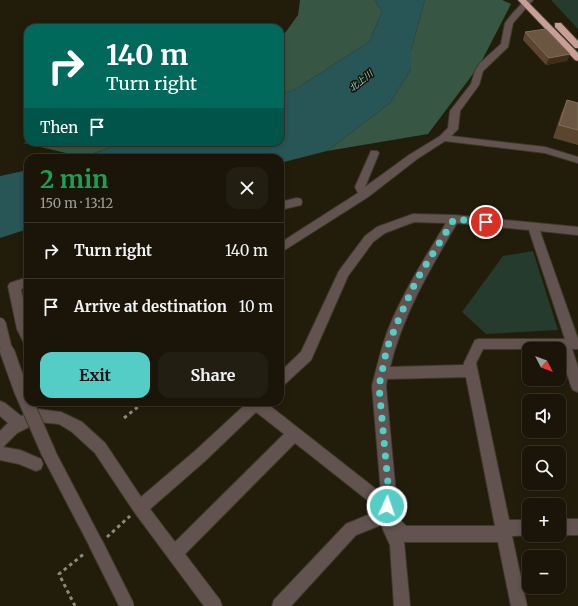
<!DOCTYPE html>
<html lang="en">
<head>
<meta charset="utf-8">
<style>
	:root { --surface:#1a1508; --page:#231e12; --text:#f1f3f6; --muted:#9f9f9c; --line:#383429; --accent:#54cdc7 }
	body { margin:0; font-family:Merriweather,"Noto Sans JP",serif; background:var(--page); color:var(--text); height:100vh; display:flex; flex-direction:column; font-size:15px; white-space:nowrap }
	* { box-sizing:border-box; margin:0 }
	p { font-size:13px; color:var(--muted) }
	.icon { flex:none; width:22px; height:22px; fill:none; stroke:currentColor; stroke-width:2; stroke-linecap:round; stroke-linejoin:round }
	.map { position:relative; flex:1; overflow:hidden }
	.side { position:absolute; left:24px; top:154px; width:260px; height:252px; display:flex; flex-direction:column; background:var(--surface); border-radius:12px; box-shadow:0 2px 6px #0003,0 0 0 1px var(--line) }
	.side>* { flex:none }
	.hud { position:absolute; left:24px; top:24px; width:260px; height:122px; border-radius:12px; box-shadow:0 2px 6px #0003,0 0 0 1px var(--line); background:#00695c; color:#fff; overflow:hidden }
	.needle { width:26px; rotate:132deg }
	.fabs { position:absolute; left:522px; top:342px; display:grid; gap:8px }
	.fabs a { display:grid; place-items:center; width:44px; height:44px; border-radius:8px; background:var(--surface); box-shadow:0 2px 6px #0003,0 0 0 1px var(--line); font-size:20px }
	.pin { position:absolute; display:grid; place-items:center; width:34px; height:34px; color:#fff; margin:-17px; border:2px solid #fff; border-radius:50%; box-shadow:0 1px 4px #0007 }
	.me { position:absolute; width:44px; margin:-22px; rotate:3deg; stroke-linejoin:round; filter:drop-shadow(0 0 3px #0008) }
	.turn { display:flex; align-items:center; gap:14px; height:84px; padding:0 16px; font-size:18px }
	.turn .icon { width:52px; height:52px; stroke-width:2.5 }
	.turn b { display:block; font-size:28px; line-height:34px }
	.then { display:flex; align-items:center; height:38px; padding:0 16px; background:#0003; gap:8px; font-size:15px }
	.round { display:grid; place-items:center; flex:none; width:42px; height:42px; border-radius:12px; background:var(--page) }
	.headline { display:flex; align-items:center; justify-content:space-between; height:68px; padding:0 16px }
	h1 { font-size:24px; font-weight:700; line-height:30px; color:#1e9e55 }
	.primary-button { display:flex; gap:8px; margin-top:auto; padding:8px 16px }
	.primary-button a { flex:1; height:46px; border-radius:12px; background:var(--accent); color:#111; font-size:16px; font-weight:700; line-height:46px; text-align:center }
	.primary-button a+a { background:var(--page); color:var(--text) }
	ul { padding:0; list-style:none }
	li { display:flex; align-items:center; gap:12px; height:56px; padding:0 16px; border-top:1px solid var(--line) }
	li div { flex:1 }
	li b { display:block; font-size:15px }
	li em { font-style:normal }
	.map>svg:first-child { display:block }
	.green { fill:#243b2d }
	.forest { fill:#375744 }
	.water { fill:#285556 }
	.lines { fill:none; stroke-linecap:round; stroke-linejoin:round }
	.minor-casing { stroke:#3f3929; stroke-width:2 }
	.highway-casing { stroke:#3f3929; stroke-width:2 }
	.path { stroke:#8e897b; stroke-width:3; stroke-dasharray:3.5 3.5; stroke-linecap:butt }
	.minor { fill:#635350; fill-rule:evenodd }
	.highway { fill:#c79f96; fill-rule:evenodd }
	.minor-bridge-far1-casing { stroke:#3f3929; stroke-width:13; stroke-linecap:butt }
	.minor-bridge-casing { stroke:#3f3929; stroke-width:16; stroke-linecap:butt }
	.minor-bridge-far1 { stroke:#635350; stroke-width:11 }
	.minor-bridge { stroke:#635350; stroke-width:14 }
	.wall { fill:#5b452e }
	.shaded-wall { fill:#3e2d18 }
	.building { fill:#6b5741; stroke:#7f6e5a }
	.route { stroke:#54cdc7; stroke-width:7; stroke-dasharray:0 12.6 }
	.labels { text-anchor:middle; stroke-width:3; stroke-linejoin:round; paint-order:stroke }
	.far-water-label { font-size:9px; font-style:italic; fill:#83d4d7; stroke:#191303 }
</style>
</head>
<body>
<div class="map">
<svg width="578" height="606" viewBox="0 0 578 606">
	<rect width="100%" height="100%" fill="#221c0b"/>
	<path class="green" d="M551,0H578V29Z
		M533,251L558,330L486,334L462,312L503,256Z"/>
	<path class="forest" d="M300,0H375L382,12L369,42L294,90L280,94V40L298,15Z
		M425,0H502L511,4L479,66L428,134L327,151L390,103L411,69V50Z
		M28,142H125L83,157L23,143Z"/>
	<path class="water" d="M375,0H425L411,50V69L390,103L327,151L280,163V158H81L125,142H280V94L294,90L369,42L382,12Z
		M28,170V229L0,238V176Z"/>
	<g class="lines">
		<g class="minor-casing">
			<path id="minor" d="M525,0H533L513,23L508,47L483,71L479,85L460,111L458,129L451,136L545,147L578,157V163L545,153L445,141L417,159L368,197L280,253V243L358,193L355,187L371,151H377L379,153L365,187L409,155L440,136L448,128L450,111L471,84L475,71L480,63L501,44L505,23L512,14Z
				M297,198L301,199L302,202L301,205L280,210V202Z
				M413,214L454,215L578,227V235L540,231L578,339V349H572L578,367V392L573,390L571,386L559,349H483L476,363L509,520H529V535H530L512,536L527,606H511L498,542H404L410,606H394L390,545L381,525L356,535L291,606H272L274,600L346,524L375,512L371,503L295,443L185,554L220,600L222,606H204L135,513L95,453L72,432L59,424L39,422L17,433L3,447L20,450L41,459L43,464L41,469L36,471L19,464L0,460V431L8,423L0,416V401L5,403L21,416L38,409L61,412L82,422L105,443L141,497L195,451L248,402H265L381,493L372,386C377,367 381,348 388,330C403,292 425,258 446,223L414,222L385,233L373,242L348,276L311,360L285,384L280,386V372L301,352L339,271L365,236L377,227ZM457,223L529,230L565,339H479L475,340L464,363V365L390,367C403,314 430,269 457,223ZM466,377L495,526H406L393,513L396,495L386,386L387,379ZM256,412L284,434L175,542L150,509L205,461Z
				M28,277V287L21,289L28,324V344L24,343L17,329L8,286L10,283Z
				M49,447L54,449L101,539L104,544L101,549L96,552L91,549L44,459L42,454L44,449Z
				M559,519H578V535H559Z"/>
		</g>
		<g class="highway-casing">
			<path id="highway" d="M518,0H526L578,53V61L575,60Z
				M555,23H561L578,41V48H575L555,27Z"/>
		</g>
		<path class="path" d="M124,418L144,402
			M107,537L130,516
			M75,606L59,574L85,553"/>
		<use href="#minor" class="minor"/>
		<use href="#highway" class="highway"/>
		<g class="minor-bridge-far1-casing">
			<path id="minor-bridge-far1" d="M0,323L7,352"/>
		</g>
		<g class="minor-bridge-casing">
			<path id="minor-bridge" d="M7,351L21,390L49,454
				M96,544L127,606"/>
		</g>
		<use href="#minor-bridge-far1" class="minor-bridge-far1"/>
		<use href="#minor-bridge" class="minor-bridge"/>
	</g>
	<path class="wall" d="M525,32L570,54L567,61L546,65L523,40Z
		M567,100L578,103V145L553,138L561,114Z"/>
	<path class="shaded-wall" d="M570,54L567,61L546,65L549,58Z"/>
	<path class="building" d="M546,29L570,54L549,58L525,32Z
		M567,100L578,103V130L559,125Z"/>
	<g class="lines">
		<path class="route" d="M387,506L389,495L379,386L387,348L400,316L416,281L454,219L486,222"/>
	</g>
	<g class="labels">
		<g class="far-water-label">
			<text transform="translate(361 81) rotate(-40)" y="3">北上川</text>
		</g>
	</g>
</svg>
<div class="fabs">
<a><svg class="needle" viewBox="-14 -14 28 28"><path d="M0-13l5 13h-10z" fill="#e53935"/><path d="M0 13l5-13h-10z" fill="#9f9f9c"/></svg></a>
<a><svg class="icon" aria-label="sound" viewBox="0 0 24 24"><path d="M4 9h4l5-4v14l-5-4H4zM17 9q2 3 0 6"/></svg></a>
<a><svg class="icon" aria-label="search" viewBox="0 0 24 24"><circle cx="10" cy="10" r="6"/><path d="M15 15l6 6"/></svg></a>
<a>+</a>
<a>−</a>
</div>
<div class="pin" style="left:486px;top:222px;background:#d93025"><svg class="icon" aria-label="arrive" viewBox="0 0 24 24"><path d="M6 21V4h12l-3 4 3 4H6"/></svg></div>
<svg class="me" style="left:387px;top:506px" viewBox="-20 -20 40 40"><circle r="17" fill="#54cdc7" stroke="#fff" stroke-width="3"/><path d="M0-11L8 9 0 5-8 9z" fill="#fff"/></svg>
<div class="hud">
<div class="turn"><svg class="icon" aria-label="right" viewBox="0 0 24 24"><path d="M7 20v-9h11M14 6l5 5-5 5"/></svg><div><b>140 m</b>Turn right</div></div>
<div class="then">Then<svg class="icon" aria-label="arrive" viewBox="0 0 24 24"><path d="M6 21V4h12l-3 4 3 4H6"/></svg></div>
</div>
<section class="side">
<div class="headline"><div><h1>2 min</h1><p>150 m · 13:12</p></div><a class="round"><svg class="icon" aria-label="close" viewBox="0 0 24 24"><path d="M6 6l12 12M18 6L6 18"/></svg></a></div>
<ul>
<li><svg class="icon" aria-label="right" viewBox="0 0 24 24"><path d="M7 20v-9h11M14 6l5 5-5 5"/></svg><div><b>Turn right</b></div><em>140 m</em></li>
<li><svg class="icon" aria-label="arrive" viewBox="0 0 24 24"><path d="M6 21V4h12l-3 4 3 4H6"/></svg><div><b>Arrive at destination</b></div><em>10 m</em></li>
</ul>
<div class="primary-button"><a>Exit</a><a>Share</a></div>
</section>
</div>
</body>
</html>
